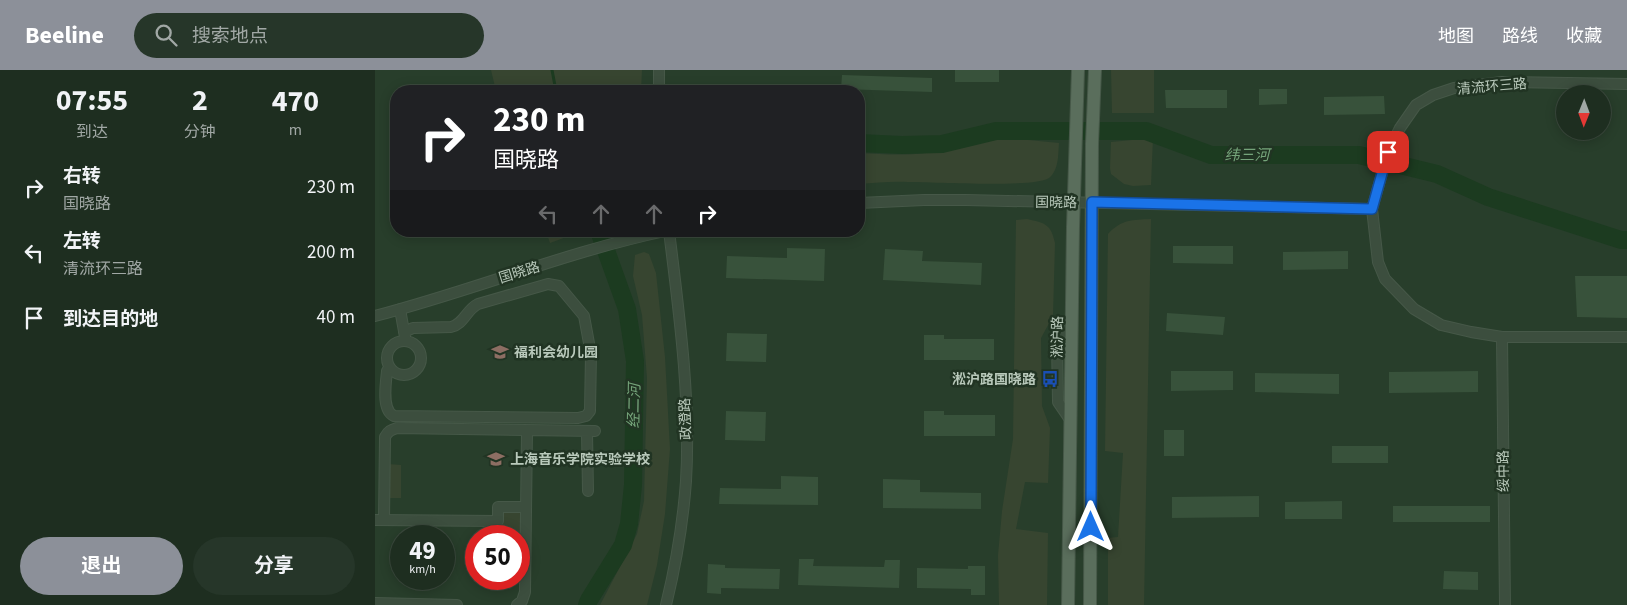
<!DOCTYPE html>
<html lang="zh">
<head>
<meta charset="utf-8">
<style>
	:root { --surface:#1e2e20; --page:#263629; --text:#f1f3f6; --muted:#a1a8a5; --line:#3c4a3e; --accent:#8c9099 }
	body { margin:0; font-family:"Source Sans 3","Noto Sans SC",sans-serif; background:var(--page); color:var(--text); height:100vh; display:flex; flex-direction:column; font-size:19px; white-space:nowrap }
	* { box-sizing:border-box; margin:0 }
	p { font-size:16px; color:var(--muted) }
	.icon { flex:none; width:28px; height:28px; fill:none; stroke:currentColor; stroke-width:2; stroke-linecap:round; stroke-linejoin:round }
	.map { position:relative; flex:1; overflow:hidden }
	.sheet { display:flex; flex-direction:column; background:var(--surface); width:375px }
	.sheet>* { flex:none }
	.guide { position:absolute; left:15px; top:15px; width:475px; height:152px; border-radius:20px; box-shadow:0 2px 12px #0003,0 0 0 1px var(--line); background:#202124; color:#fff; overflow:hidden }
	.needle { width:32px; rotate:181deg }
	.fabs { position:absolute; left:1181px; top:15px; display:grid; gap:10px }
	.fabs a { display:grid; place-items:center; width:55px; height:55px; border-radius:50%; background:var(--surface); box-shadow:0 2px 12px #0003,0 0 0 1px var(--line); font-size:25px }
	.speed { position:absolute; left:15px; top:455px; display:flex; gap:10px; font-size:25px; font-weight:700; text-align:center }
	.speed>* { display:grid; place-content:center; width:65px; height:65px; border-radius:50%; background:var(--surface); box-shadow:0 2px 12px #0003,0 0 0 1px var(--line); line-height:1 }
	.speed small { font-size:12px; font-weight:400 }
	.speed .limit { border:8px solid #d22; background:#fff; color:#111 }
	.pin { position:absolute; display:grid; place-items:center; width:42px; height:42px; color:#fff; margin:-21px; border-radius:10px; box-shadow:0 2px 8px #0006 }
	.me { position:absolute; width:55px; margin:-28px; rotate:0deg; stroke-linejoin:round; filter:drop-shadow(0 0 4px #0008) }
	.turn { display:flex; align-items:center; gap:18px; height:105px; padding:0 20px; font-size:22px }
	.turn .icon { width:65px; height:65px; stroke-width:2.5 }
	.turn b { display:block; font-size:35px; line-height:42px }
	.lanes { display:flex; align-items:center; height:48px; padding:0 20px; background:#0003; justify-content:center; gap:25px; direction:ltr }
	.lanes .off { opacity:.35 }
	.eta { display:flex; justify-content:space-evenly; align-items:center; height:85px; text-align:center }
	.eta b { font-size:30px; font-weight:700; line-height:35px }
	.button { display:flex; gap:10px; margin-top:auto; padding:10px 20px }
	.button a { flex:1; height:58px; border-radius:30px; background:var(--accent); color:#fff; font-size:20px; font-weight:700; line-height:58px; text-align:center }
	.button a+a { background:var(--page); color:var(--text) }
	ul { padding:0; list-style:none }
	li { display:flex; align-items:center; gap:15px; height:65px; padding:0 20px }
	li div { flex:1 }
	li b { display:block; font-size:19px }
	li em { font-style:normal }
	header { display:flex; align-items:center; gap:30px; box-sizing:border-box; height:70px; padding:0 25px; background:var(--accent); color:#fff }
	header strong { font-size:24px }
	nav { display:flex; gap:28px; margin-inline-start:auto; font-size:18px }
	.search { width:350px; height:45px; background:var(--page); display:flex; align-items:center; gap:12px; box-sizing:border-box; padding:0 18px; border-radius:28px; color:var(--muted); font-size:19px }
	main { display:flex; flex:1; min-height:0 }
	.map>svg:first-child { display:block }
	.green { fill:#374530 }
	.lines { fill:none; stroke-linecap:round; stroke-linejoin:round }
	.stream { stroke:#1c3b20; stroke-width:3 }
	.river { stroke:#1c3b20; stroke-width:18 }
	.building { fill:#38523b }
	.minor-casing { stroke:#465848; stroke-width:12 }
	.major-casing { stroke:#465848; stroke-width:14 }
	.minor { stroke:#3c4e3e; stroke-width:10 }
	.major { stroke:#5a6e5c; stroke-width:12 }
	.route-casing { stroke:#114b97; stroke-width:12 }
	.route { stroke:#1a73e8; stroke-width:9 }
	.labels { text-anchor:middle; stroke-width:5; stroke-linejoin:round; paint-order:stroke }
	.street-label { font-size:14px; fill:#b9c9bb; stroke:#213423 }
	.poi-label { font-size:14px; font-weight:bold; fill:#b9c9bb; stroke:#213423; text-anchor:start }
	.water-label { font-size:15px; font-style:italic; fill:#75a47a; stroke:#213423 }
</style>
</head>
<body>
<header>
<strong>Beeline</strong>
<div class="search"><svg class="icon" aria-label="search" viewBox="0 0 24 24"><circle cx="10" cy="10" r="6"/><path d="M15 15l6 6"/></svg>搜索地点</div>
<nav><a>地图</a><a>路线</a><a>收藏</a></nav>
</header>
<main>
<section class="sheet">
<div class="eta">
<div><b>07:55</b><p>到达</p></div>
<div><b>2</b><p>分钟</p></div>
<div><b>470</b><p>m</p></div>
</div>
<ul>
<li><svg class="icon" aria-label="right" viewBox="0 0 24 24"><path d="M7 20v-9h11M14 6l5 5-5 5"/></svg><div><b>右转</b><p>国晓路</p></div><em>230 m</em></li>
<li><svg class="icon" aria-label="left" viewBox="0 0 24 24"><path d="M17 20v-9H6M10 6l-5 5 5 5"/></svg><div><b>左转</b><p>清流环三路</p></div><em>200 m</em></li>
<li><svg class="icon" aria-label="arrive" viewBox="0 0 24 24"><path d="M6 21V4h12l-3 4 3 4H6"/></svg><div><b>到达目的地</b></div><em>40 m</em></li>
</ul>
<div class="button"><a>退出</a><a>分享</a></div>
</section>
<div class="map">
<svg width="1252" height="535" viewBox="0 0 1252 535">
	<rect width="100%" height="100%" fill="#283e2b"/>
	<path class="green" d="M116,0H267L266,21H121Z
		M736,0H779V43H737Z
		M623,67L684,73C683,85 684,100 674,108C661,118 556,112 533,112C517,111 500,113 484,114V83C506,84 528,86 551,83C575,81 599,74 623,67Z
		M778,68L776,115L758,116L749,114L736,104L735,98L736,72Z
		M652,149C670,153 676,154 680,173L678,246L666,268L667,336L675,358L673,413L650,412L641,459L673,463L672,535H624L623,485L627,441L638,369L641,150Z
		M776,149L769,535H733V468L743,467L748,383L730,381L733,164C747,149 757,150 776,149Z
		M171,161H205V162L175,173Z
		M269,182L274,184L281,203L290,287L295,379L290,444L282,495L272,535H225L262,464L269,431L272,308L267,245L258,206L260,185Z
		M13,394L26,395V428H12Z
		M126,439L147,440L146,509H125H144V466H126Z"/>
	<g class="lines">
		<path class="stream" d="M177,0L181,21"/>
		<path class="river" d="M484,73L527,75L567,74L621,61H771L836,85H984L1062,104L1113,127L1246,170H1252
			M212,535L214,530L248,475L254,454L258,415L260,291L252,239L224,161"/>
	</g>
	<path class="building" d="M580,0H624V12H580Z
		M467,5L557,8V22L466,19Z
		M884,19H912V34L884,35Z
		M790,20H852V38H791Z
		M1009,26L1010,44L949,45V27Z
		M798,176H858V194L798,193Z
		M412,178L450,179L449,211L351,208L352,186L412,188Z
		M510,179L548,181L547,191L607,193L606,215L508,210Z
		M973,181V199L908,200V182Z
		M1200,206H1252V248L1202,247Z
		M792,243L850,247L848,265L791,261Z
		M352,263L392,264L391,292L351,291Z
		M549,265H569V269H619V290H549Z
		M796,301H858V320L796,321Z
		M1103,301V322L1014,323V302Z
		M880,303L964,304V324L880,322Z
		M351,341L391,342L390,371L350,370Z
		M549,341H569V345H620V366H549Z
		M789,360H809V386H789Z
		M957,376H1013V393H957Z
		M406,406L443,407V435L344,434L345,418L406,419Z
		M508,409L545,410V422L606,423V439L508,438Z
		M884,426V447L797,448V427Z
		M967,431V449H910V432Z
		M1018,436H1115V452H1018Z
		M424,489H439L438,496L509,497L510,490H525L524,518L423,515Z
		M333,494L350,495V498L405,499L404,519L346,518V524L332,523Z
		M593,496H610V525H596V519L542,518V498L593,499Z
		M1069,501L1103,502V520L1068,519Z"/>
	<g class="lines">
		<g class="minor-casing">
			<path id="minor" d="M1252,14L1127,12L1079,18L1058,25L1041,35L1025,58L1013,82L997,139L1003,192L1010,209L1039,239L1066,255L1096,262L1127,267H1252
				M284,21V0
				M484,133L549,130H591L997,139
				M25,239L30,267
				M0,246C97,221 191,182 290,161
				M1127,267L1130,535
				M12 288a17 17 0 1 1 34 0a17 17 0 1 1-34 0Z
				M14,298L12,301C11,313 6,340 19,346L203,348L211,346L215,341L216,284L209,246L184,216L173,214L103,234C91,240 89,254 76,257L38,258L29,262
				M696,351L683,332L682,273L685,266L697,251
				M212,362L213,421
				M0,450L123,451V437H151
				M9,450L10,367C13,361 16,360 22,358L220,361
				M0,533L82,535
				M142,535L147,531L150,522L152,361
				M291,535C301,494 308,453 311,411C316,330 304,242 294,161"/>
		</g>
		<g class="major-casing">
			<path id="major" d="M693,535L698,157L703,0
				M715,535L717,74L720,0"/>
		</g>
		<use href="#minor" class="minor"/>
		<use href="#major" class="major"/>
	</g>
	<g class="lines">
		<g class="route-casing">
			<path id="route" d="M716,457L717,132L997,139L1013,82"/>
		</g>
		<use href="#route" class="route"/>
	</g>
	<defs>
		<g id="school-bare" transform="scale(1.35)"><path d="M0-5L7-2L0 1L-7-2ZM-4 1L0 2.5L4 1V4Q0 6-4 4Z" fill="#8d6e63" stroke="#213423" stroke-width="2.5" paint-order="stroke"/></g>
		<g id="bus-bare" transform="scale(1.35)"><path d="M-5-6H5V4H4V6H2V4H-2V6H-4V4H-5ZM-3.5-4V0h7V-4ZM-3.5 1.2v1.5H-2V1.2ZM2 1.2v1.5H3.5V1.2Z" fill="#1a4fb4" stroke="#213423" stroke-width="2.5" paint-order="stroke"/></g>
	</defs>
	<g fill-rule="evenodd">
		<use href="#school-bare" x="125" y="282"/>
		<use href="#bus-bare" x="675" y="309"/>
		<use href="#school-bare" x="121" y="389"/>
	</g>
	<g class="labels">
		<g class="street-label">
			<text transform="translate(1117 16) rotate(-5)" y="5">清流环三路</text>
			<text transform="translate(681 132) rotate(1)" y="5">国晓路</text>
			<text transform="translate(144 202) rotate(-17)" y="5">国晓路</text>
			<text transform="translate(682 267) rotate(-89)" y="5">淞沪路</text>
			<text transform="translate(310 349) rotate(-92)" y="5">政澄路</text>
			<text transform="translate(1128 401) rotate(-91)" y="5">绥中路</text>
		</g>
		<g class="poi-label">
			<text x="139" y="287">福利会幼儿园</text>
			<text x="661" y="314" text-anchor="end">淞沪路国晓路</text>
			<text x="135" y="394">上海音乐学院实验学校</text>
		</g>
		<g class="water-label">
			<text x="872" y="90">纬三河</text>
			<text transform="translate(259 336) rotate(-89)" y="5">经二河</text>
		</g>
	</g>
</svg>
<div class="fabs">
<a><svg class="needle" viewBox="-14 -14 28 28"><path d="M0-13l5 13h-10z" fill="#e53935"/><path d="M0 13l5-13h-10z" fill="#a1a8a5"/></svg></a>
</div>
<div class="speed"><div>49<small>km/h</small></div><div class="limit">50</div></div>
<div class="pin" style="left:1013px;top:82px;background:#d93025"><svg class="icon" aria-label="arrive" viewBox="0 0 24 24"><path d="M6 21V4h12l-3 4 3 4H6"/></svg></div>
<svg class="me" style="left:716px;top:457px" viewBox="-20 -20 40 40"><path d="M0-17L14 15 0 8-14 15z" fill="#1a73e8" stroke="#fff" stroke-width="4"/></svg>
<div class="guide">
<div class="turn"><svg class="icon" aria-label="right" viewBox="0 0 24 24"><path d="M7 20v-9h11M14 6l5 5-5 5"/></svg><div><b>230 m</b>国晓路</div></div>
<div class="lanes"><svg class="icon off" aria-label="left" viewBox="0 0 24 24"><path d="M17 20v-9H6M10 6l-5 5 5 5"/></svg><svg class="icon off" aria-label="ahead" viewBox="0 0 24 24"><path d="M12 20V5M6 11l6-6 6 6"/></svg><svg class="icon off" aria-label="ahead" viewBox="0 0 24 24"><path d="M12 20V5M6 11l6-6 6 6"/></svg><svg class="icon" aria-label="right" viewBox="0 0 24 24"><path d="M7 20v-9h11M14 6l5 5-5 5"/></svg></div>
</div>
</div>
</main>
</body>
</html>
